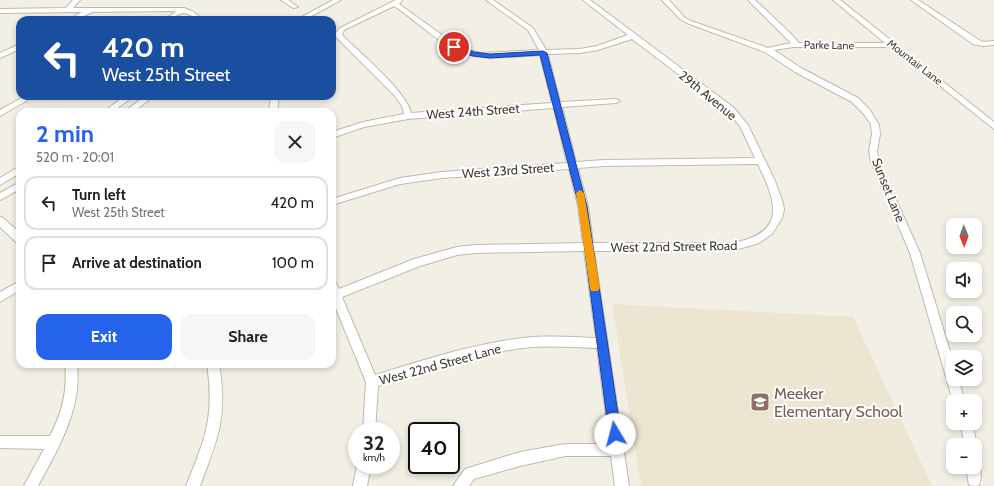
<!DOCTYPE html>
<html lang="en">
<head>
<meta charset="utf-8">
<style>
	:root { --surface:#fff; --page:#f6f6f6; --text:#222; --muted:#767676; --line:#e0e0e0; --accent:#2563eb }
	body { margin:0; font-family:Cabin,sans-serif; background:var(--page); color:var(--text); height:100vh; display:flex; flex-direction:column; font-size:15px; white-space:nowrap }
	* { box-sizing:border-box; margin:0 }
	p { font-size:13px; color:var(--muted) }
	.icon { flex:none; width:22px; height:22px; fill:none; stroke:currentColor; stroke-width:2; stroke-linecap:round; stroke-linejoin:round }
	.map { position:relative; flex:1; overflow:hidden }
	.side { position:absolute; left:16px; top:108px; width:320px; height:260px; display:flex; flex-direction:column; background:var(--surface); border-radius:12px; box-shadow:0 2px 6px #0003 }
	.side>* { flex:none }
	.guide { position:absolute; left:16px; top:16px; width:320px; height:84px; border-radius:12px; box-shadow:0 2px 6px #0003; background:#1a4fa0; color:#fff; overflow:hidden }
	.needle { width:26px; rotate:179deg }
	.buttons { position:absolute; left:946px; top:218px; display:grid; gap:8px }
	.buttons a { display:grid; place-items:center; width:36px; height:36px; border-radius:8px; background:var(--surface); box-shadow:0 2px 6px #0003; font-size:20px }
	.speed { position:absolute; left:348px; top:422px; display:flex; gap:8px; font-size:20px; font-weight:700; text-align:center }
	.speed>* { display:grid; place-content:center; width:52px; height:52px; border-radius:50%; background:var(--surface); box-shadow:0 2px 6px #0003; line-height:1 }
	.speed small { font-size:10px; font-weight:400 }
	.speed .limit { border:2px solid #111; border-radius:6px; background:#fff; color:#111 }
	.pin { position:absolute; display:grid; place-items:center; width:34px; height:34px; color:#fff; margin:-17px; border:2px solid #fff; border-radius:50%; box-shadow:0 1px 4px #0007 }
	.me { position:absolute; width:44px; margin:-22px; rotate:352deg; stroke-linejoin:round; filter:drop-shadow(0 0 3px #0008) }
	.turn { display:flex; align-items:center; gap:14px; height:84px; padding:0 20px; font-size:18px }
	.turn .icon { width:52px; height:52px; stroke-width:2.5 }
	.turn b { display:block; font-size:28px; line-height:34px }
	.round { display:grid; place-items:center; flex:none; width:42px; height:42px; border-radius:12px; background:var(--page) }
	.headline { display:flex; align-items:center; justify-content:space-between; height:68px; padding:0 20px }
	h1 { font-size:24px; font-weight:700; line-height:30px; color:var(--accent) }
	.primary-button { display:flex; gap:8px; margin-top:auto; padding:8px 20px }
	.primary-button a { flex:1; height:46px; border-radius:12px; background:var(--accent); color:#fff; font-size:16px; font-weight:700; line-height:46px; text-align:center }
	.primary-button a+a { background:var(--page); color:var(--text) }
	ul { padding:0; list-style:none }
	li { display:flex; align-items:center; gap:12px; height:54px; margin:0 8px 6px; padding:0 12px; border:2px solid var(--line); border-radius:12px }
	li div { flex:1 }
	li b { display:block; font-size:15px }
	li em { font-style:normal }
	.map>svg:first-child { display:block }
	.education { fill:#ebe5d1 }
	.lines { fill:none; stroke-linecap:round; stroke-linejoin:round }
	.minor-casing { stroke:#c0baac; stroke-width:2 }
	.minor { fill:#fff; fill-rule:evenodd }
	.route { fill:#2563eb; stroke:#184099 }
	.slow { fill:#f59e0b }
	.labels { text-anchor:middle; stroke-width:4; stroke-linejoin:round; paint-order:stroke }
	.far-street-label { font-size:11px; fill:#454036; stroke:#fff }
	.street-label { font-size:13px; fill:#454036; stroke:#fff }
	.near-education-label { font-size:16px; fill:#785e54; stroke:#fff; text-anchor:start }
</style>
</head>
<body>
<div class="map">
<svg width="994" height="486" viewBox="0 0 994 486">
	<rect width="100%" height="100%" fill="#f2efe6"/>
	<path class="education" d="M612,304L853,317L932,486H641Z"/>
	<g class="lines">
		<g class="minor-casing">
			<path id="minor" d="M73,0H80L73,8H184L192,11L204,20C195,20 188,12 184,13C175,14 174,20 163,20L176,12L173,11L92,12L76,20H68L82,12L0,13V9L66,8Z
				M281,0H288L298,7L293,8Z
				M333,0H341L304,20H296Z
				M396,0H402L401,2L399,4L446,38L472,51L481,53L539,50L528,30L486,0H493L533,28L546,50L580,49L597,46L628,35L583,0H590L733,107L748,125L775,181L783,203L784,210L782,218L772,234L759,243L732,251H594L629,486H615L611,456H565L520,466L474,479L469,486H453L465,469L520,452L565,444H610L597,348C572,347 548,345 523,348C473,354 426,371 378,386L375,431H363L366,382L332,299V282L336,283L339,289L414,259L457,247L476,245L583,243L578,206L569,169L442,178L400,184L332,205V199L400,178L442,172L567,163L554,108L408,119L364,127L332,138V132L363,122L404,114L402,106L394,95L334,35L340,28ZM394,6C420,23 449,55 481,57C500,59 521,56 540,55L552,103L411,113C407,92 359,52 342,35L344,30ZM632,39L727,111L740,126L755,158L604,160L576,162L562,107L616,103L620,101L616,99L560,102L548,54L580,53L598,50ZM758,164C777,204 787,233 732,243H593L588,206L578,168L604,166ZM584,251L596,338C571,337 547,335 523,338C472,344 424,360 375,375L342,297L420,266L457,255L476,253Z
				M662,0H669L684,17L691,21L768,48L791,43L748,0H755L790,33L799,43H885L833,0H840L994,122V129L891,47H793L774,50L801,68L858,98L870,110L879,125L880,134L877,151L879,162L920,253L953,361V379H958L965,401H953L910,253L871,162L869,151L872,134L871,125L864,114L852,102L795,72L765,52L687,23L680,19Z
				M911,0H918L979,40L983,42L994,41V45L983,46L973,44Z
				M20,44V49L0,58V53Z
				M25,96H35L0,116V110Z
				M125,96H134L112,112H103Z
				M145,96H154L133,112H124Z
				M271,96H279L277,112H269Z
				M20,166V173L0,185V178Z
				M20,182V189L0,200V193Z
				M0,217L3,218L20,233V243L16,242L0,227Z
				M20,281V290L0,302V292Z
				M65,364H77C82,409 59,447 38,486H24L44,449L0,448V436H50C62,413 68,390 65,364Z
				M207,364H219C228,416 218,438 200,486H186C205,439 215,416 207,364Z
				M960,423H972L977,445L976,450L975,445H965Z
				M975,461L978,462C981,469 982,478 979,485L976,486L969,485L966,467H975Z
				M357,465H371L367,486H353Z"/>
		</g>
		<use href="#minor" class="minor"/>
	</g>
	<path class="route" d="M454,45L474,52L490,54L543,51L547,53L587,206L621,434L619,439L615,440L611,439L609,434L579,206L540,55L490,58L473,56L452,49V46Z"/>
	<path class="slow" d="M580,190L584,193L600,288L598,291H591L590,288L576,193Z"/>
	<defs>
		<g id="school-square" transform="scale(1)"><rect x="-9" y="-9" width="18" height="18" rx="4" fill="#8d6e63" stroke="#fff"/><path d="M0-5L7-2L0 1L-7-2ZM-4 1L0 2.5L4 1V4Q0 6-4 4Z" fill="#fff"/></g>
	</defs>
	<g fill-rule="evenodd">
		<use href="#school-square" x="760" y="402"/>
	</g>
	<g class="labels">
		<g class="far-street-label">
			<text transform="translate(829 45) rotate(1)" y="4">Parke Lane</text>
			<text transform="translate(915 62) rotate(38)" y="4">Mountair Lane</text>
		</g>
		<g class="street-label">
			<text transform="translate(708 95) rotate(39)" y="5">29th Avenue</text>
			<text transform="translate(473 111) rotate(-4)" y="5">West 24th Street</text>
			<text transform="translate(508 170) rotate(-4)" y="5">West 23rd Street</text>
			<text transform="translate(889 190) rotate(68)" y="5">Sunset Lane</text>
			<text transform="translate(674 246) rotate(-1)" y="5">West 22nd Street Road</text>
			<text transform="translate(440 364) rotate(-15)" y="5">West 22nd Street Lane</text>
		</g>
		<g class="near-education-label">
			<text x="774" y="399">Meeker<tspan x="774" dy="18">Elementary School</tspan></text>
		</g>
	</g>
</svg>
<div class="buttons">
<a><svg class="needle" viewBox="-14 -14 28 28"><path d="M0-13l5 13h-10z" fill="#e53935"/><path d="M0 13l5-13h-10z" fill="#767676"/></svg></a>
<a><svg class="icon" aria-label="sound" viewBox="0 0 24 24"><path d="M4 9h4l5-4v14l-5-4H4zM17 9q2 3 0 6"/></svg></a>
<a><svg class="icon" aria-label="search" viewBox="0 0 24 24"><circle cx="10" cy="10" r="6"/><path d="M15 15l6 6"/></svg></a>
<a><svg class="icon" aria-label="layers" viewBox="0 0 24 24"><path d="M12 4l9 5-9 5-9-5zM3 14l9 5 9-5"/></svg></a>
<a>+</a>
<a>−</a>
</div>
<div class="speed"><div>32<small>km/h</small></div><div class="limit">40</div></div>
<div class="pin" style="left:454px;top:47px;background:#d93025"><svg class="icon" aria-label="arrive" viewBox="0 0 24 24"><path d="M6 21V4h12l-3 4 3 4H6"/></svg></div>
<svg class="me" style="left:615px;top:434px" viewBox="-20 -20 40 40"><circle r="19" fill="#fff"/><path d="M0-13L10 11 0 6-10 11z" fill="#2563eb"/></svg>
<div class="guide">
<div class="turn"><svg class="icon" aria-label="left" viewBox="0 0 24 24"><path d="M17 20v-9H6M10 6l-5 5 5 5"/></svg><div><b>420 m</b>West 25th Street</div></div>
</div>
<section class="side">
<div class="headline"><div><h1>2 min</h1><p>520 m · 20:01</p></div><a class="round"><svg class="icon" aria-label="close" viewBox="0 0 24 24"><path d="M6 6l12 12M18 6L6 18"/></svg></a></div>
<ul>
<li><svg class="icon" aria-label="left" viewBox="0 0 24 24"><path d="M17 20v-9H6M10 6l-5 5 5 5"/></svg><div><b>Turn left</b><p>West 25th Street</p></div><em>420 m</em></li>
<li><svg class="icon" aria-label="arrive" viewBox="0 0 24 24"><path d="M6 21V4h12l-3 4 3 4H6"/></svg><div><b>Arrive at destination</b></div><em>100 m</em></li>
</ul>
<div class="primary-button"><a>Exit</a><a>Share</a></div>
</section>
</div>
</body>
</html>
